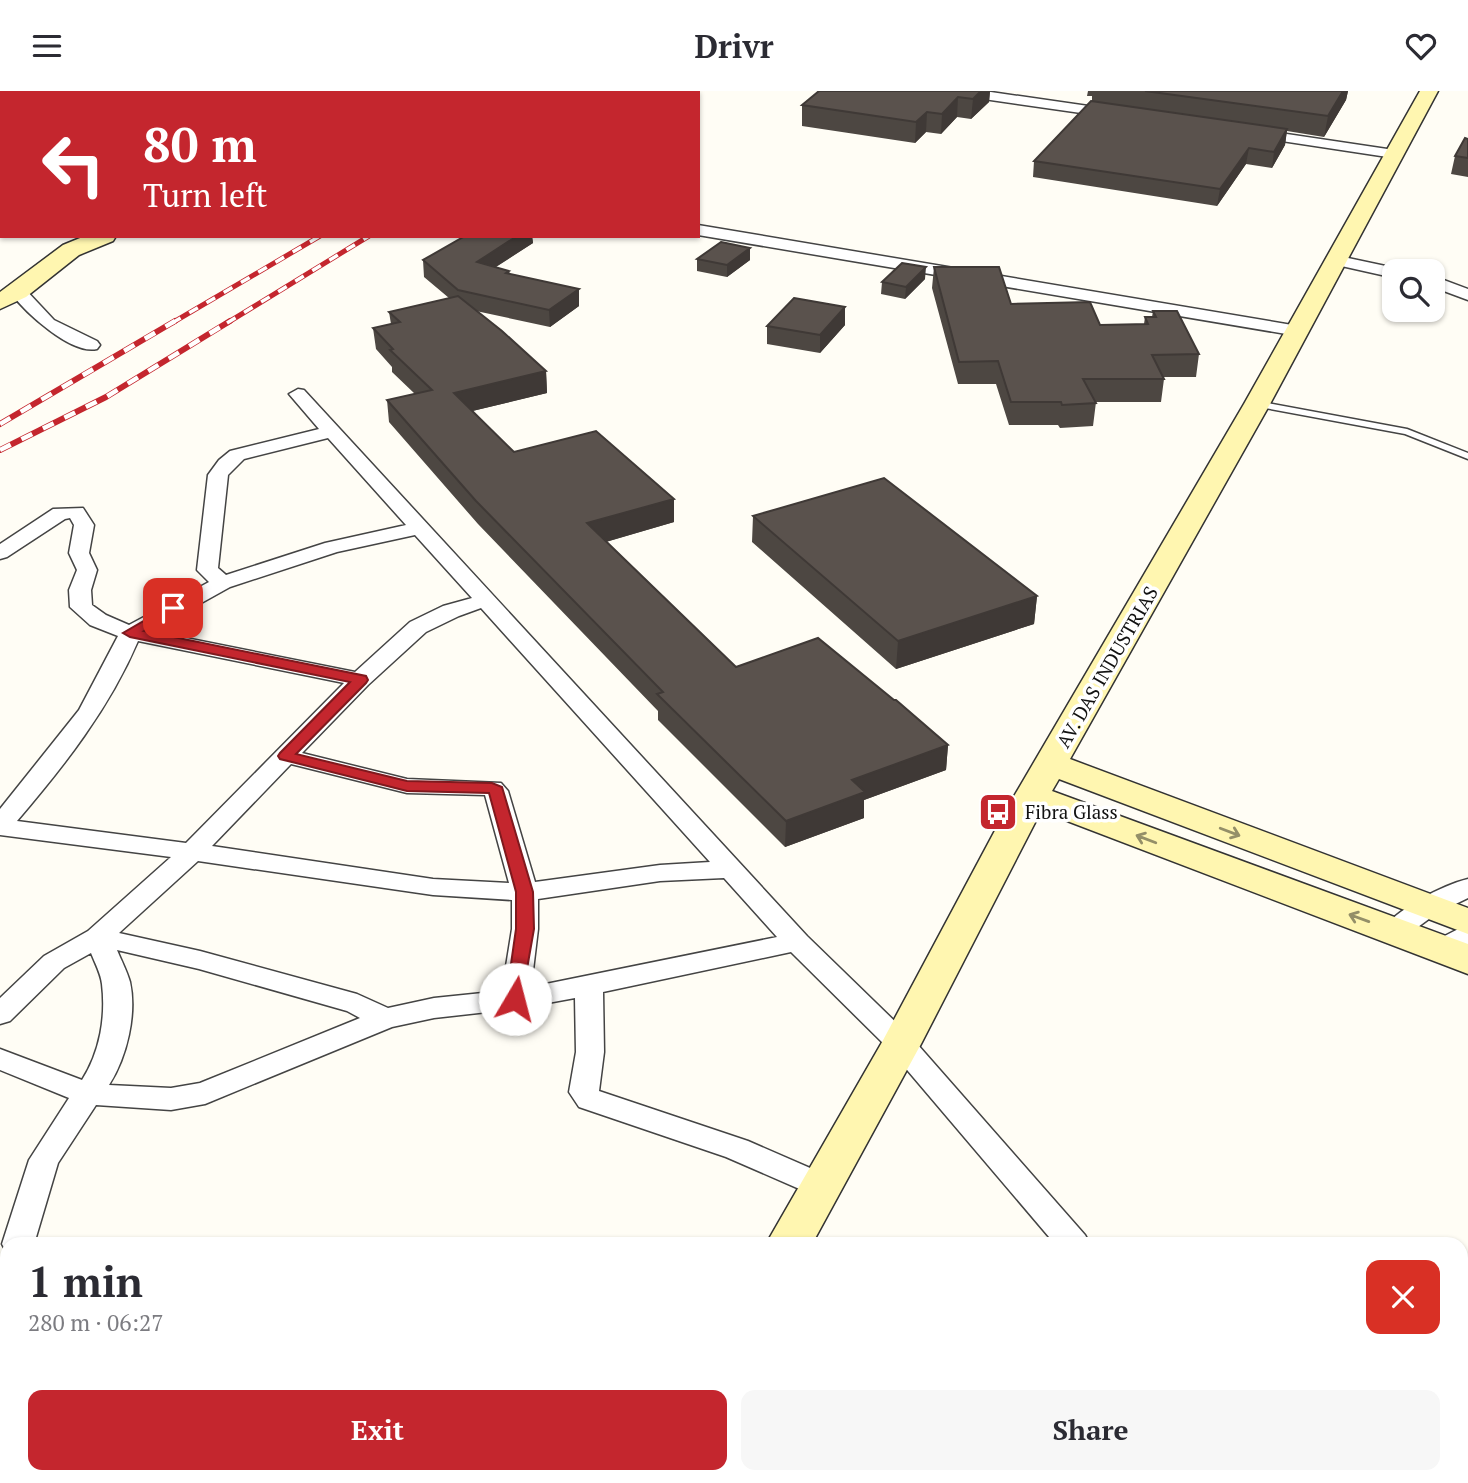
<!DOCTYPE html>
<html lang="en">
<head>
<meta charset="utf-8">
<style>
	:root { --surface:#fff; --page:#f7f7f7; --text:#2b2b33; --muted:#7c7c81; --accent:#c4262e }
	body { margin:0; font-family:"PT Serif",serif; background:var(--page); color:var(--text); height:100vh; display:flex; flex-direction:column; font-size:26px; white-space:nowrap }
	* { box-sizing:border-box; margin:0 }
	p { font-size:23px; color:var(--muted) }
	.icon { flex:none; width:38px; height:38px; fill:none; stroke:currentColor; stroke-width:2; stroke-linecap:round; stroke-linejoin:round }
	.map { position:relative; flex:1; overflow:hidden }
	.details { position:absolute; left:0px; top:1146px; width:1468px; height:247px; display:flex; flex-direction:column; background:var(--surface); border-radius:21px 21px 0 0; box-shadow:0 2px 5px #0004 }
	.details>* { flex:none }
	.banner { position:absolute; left:0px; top:0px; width:700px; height:147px; box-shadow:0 2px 5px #0004; background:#c4262e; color:#fff; overflow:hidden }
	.tools { position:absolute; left:1382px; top:168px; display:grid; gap:14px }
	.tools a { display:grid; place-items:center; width:63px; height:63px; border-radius:14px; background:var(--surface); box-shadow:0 2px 5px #0004; font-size:35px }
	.pin { position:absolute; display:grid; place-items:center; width:60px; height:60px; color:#fff; margin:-30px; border-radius:14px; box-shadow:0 4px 10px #0006 }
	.me { position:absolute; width:77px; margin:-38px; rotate:8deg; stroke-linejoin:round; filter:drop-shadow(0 0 5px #0008) }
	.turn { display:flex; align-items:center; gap:24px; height:147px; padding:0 28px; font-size:32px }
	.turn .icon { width:91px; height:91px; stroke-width:2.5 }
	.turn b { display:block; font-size:49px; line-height:60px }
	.round { display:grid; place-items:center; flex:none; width:74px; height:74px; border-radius:14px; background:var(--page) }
	.head { display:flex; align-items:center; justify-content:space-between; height:119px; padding:0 28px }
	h1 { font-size:42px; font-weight:700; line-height:52px }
	.cta { display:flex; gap:14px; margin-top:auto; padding:14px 28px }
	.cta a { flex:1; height:80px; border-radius:14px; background:var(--accent); color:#fff; font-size:28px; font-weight:700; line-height:80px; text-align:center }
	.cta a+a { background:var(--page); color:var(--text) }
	header { display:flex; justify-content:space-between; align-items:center; height:91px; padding:0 28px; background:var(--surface); font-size:32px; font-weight:700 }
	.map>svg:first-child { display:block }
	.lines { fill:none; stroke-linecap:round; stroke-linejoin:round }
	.lane-casing { stroke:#444; stroke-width:3 }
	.street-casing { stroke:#444; stroke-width:3 }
	.secondary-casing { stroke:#333; stroke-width:3 }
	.lane { fill:#fff; fill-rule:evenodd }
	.street { fill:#fff; fill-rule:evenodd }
	.secondary { fill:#fff6b0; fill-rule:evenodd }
	.rail-far1-casing { stroke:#c4262e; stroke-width:5 }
	.rail-casing { stroke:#c4262e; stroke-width:6 }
	.rail-far1 { stroke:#fff; stroke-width:3.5; stroke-dasharray:10; stroke-linecap:butt }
	.rail { stroke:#fff; stroke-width:4.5; stroke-dasharray:12; stroke-linecap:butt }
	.wall { fill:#4d4742 }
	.shaded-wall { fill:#3f3936 }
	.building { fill:#5a524d; stroke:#3f3936; stroke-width:2 }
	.oneway { stroke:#948f68 }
	.route { fill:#c4262e; stroke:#7f191e; stroke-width:2 }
	.labels { text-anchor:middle; stroke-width:7; stroke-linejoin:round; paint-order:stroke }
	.street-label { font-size:19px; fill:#111; stroke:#fff }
	.poi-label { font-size:19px; fill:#111; stroke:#fff; text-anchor:start }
</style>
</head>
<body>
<header><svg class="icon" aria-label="menu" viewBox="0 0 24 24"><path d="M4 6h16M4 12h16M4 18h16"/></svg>Drivr<svg class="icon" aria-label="heart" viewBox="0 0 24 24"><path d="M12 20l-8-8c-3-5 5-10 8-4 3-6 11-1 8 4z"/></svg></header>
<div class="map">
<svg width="1468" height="1392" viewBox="0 0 1468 1392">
	<rect width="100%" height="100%" fill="#fffdf5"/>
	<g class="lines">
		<g class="lane-casing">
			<path id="lane" d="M1257,310L1407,338L1468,362V368L1405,343L1254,315V311Z"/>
		</g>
		<g class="street-casing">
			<path id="street" d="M24,0H40L23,2Z
				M44,0H64L65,2H46Z
				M152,0H167L151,2Z
				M300,0H316L299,2Z
				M949,0H984L1116,19L1123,23L1116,27L956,4Z
				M0,9H2V17H0Z
				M1253,38L1394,59L1401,63L1394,67L1248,45L1246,42Z
				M2,130V140L0,141V131Z
				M698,134L1298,235L1307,240L1298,245L698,144Z
				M1334,164L1395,177L1402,180H1395V187L1328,172L1326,169Z
				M1433,185L1468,198V209L1433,196Z
				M18,196L24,197L54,229L97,250L100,254L97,258C71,264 25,221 10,201Z
				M298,298L304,299L807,845L911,946L1085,1144L1090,1153H1055L891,960L791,861L603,901L604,961L599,1000L748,1050L833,1087L837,1095L833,1103L822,1107L811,1103L726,1066L579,1016L569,1001L576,961L575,907L515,918L434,927L392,936L205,1013L171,1019L96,1014L58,1072L34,1153H7V1162L2,1153L29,1069L69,1007L0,979V958L82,989C100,961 106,926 102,893C101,883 95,872 91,862L64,877L10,930L0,933V907L44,865L88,840L171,766L0,744V718L79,619L118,545L90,534L70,516L69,499L77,479L69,462L74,434L70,427L65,428L7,466L0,468V453L53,418L83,417L94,434L89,462L97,479L91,499L92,514L106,524L129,534L209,491L197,479L208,384L219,369L230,360L319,338L289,303ZM328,347L406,434L325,452L226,484L218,477L228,384L244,368ZM415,444L472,507L443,515L410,531L355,581L151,540L230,496L337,461ZM481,517L710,771L660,774L535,791L508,700L501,692L407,688L302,662L368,594L426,541L459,525ZM138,550L344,592L186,752L17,730C64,675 109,618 138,550ZM291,673L407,702L485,704L509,792L433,788L212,755ZM198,770L433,804L512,809V838L502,900L434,907L388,917L357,903L200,860L119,842ZM724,787L777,846L531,896L538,838V808L660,790ZM117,859L199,878L347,920L360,927L200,992L171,997L109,994C127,966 137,923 130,891C127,880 121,869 117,859Z
				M1468,788V807L1437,822L1403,847L1394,850L1385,847L1381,841C1394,819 1443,794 1468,788Z
				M1468,833V854C1455,862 1446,869 1431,864L1427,858L1431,852Z
				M7,1184V1242L0,1244V1186Z
				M7,1375V1386H48L51,1392H4L1,1386Z
				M466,1386H516L519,1392H469Z
				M1257,1386H1295L1298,1392H1260Z"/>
		</g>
		<g class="secondary-casing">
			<path id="secondary" d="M365,0H385L364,2Z
				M1420,0H1438L1270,313L1070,668L1468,817V843L1059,688L1052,700L1468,853V883L1041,720L921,953L812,1153H766L881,953L1006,719L1244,313Z
				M85,145H116L113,150L79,164L26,206L0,218V201L63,154Z
				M631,1386H683L681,1392H628Z"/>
		</g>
		<use href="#lane" class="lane"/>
		<use href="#street" class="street"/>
		<use href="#secondary" class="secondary"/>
		<g class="rail-far1-casing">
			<path id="rail-far1" d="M501,2L504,0
				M529,2L532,0
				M547,2L550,0
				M562,2L565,0
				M605,2L607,0
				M172,232L320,145
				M227,232L369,145"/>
		</g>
		<g class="rail-casing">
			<path id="rail" d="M0,333L175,230
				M0,359L106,306L230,230"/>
		</g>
		<use href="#rail-far1" class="rail-far1"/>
		<use href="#rail" class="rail"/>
	</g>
	<path class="wall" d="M990,0L989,11L971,28L957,26L941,43L926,41L915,52L802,35V14Z
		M1088,0H1348L1346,9L1324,46L1287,40L1285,54L1272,77L1246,73L1217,115L1033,86L1034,70L1092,11V5H1087Z
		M1468,48V86L1451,83L1455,65Z
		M465,145H532L533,152L496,176L509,180L510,183L579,198V215L550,236L476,220L546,280L547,302L472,320L514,361L674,408V431L606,451L736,576L948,654L946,679L864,709V727L785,756L658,629V620L478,433L389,331L387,309L415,303L392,281V276L376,258L373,237L391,233L389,221L449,207L424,186L423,169Z
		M750,157V169L727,186L697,180V168Z
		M934,176L1011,213L1100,234L1144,233L1145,226H1152L1153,220L1199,263L1196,286H1163L1164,288L1161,311H1096L1093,335L1060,337L1058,334H1009L996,293H958L932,197Z
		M925,188L905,208L881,203L882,191Z
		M845,234L820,262L767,253V235Z
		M753,425L1037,505L1034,533L896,578L752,451Z"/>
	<path class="shaded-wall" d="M981,0H990L989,11L971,28L973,8Z
		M1343,0H1348L1346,9L1324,46L1328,25Z
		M958,6L957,26L941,43L942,23Z
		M927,21L926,41L915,52L916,31Z
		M1287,38L1285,54L1272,77L1274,61Z
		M1249,57L1246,73L1217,115L1220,98Z
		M517,145H532L533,152L478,187L477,171Z
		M750,157V169L727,186V174Z
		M926,176L925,188L905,208L906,196Z
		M579,198V215L550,236L549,219Z
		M845,216V234L820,262V244Z
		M546,280L547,302L456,324L454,302Z
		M674,408V431L588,456L587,432Z
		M1037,505L1034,533L896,578L898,550Z
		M948,654L946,679L864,709V727L785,756L786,730L852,689Z"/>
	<path class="building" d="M819,0H981L973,8L958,6L942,23L927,21L916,31L802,14Z
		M1145,0H1343L1328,25Z
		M1091,10L1287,38L1274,61L1249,57L1220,98L1034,70Z
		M1465,47L1468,48V67L1455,65Z
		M465,145H517L477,171L509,180L506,182L579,198L549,219L458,199L423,169Z
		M721,151L750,157L727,174L697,168Z
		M902,172L926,176L906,196L882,191Z
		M934,176H999L1011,213L1090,211L1100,234L1148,233L1145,226H1156L1153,220H1177L1199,263L1152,264L1164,288H1083L1096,312L1062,314L1061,311H1011L998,270L959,271Z
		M458,205L502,240L546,280L454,302L514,361L596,340L674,408L587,432L736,576L818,547L894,609H896L948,654L852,689L865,701L786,730L657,603L663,601L476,410L387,309L432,299L390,259L393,258L373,237L400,231L389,221Z
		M794,207L845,216L820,244L767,235Z
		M884,387L1037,505L898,550L753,425Z"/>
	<defs><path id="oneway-shaft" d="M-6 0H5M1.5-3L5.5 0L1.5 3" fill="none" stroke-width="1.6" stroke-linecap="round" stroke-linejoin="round" transform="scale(1.75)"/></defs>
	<g class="oneway">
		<use href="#oneway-shaft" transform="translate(1230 741) rotate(21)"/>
		<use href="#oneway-shaft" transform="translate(1146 748) rotate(-159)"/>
		<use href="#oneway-shaft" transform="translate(1359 827) rotate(-160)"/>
	</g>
	<path class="route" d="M173,513L180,517L178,520L144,540L366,585L368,589L366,592L296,663L407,690L492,692L502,696L533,801L534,838L521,912H508L506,908L516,838V801L489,702L407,700L280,668L278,665L280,662L350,591L130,546L123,542Z"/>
	<defs>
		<g id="bus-square" transform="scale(2.0125)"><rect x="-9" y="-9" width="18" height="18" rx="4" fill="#c4262e" stroke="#fff"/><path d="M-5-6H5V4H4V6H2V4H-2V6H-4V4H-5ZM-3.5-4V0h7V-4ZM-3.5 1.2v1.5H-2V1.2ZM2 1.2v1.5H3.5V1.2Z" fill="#fff"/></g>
	</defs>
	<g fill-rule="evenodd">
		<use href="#bus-square" x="998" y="721"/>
	</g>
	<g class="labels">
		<g class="street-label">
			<text transform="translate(1107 576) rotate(-60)" y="7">AV. DAS INDUSTRIAS</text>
		</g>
		<g class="poi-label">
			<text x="1025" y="728">Fibra Glass</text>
		</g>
	</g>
</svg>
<div class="tools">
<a><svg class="icon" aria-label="search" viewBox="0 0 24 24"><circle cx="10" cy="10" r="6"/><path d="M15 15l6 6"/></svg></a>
</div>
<div class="pin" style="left:173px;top:517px;background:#d93025"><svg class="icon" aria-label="arrive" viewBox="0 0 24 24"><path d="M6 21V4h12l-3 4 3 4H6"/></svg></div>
<svg class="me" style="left:515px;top:908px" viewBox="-20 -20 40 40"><circle r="19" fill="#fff"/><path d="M0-13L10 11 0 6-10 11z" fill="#c4262e"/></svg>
<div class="banner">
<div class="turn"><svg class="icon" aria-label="left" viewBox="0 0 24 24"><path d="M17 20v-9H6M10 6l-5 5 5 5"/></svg><div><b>80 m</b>Turn left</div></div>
</div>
<section class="details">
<div class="head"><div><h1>1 min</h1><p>280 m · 06:27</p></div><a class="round" style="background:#d93025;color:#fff"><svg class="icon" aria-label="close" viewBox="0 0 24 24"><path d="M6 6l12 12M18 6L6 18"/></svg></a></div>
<div class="cta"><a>Exit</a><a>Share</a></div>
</section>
</div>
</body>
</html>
